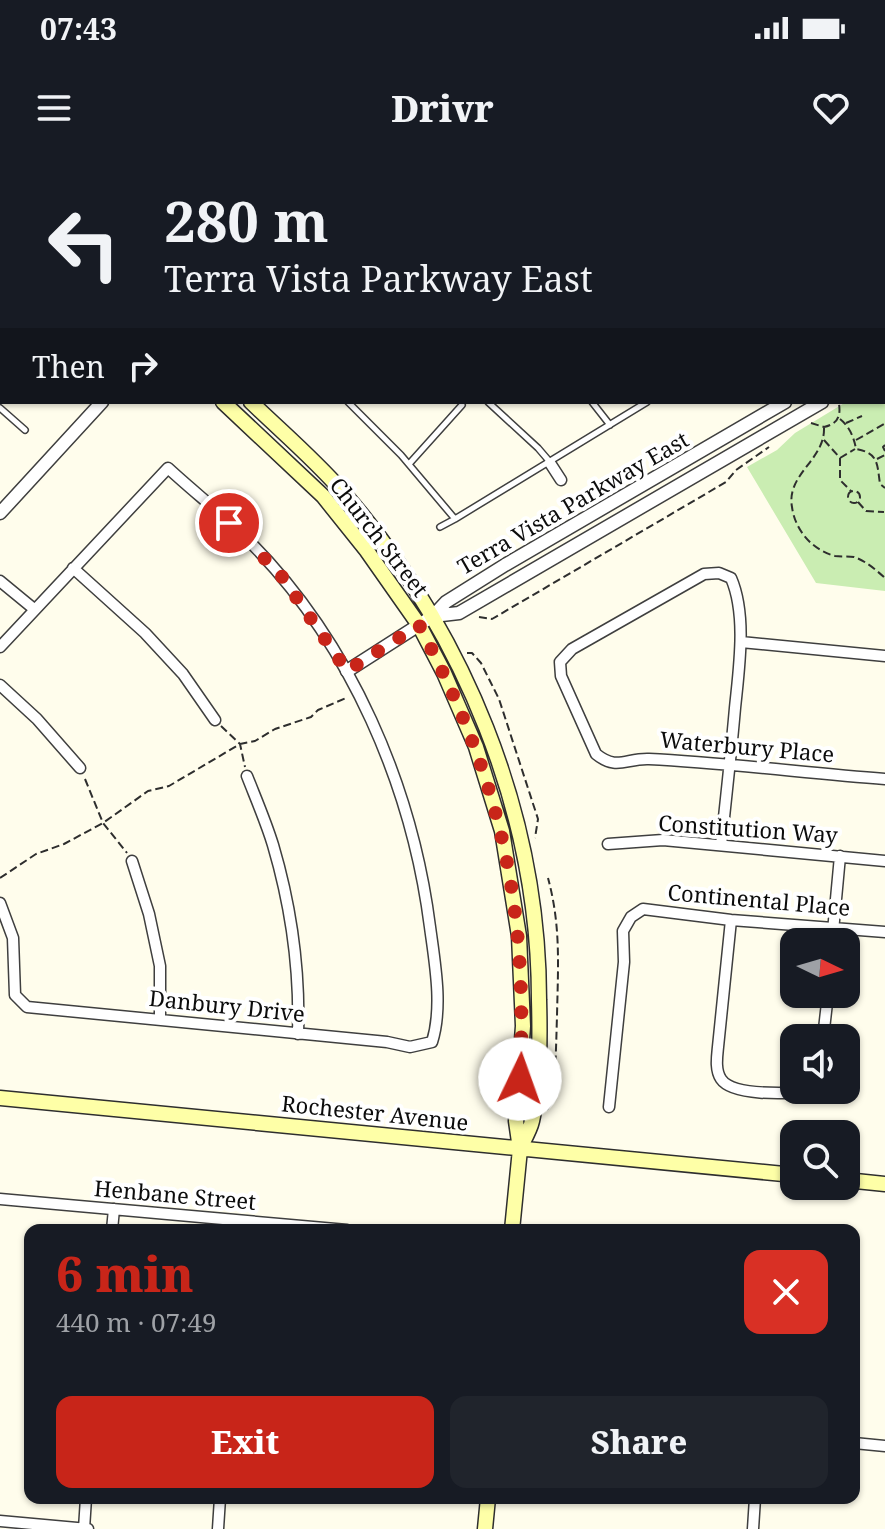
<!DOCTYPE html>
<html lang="en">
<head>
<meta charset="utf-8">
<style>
	:root { --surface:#171b24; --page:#20242c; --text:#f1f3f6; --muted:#9ea1a6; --accent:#c82519 }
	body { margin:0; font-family:"Noto Serif",serif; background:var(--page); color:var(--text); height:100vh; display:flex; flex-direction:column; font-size:30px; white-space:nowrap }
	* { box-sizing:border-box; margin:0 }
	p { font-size:26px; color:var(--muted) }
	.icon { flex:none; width:44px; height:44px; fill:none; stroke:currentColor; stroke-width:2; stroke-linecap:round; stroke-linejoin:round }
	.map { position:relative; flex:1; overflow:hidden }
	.panel { position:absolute; left:24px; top:1064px; width:836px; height:280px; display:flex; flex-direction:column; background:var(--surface); border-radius:16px; box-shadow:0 2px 6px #0004 }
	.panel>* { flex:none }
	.banner { position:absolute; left:0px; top:0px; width:886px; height:244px; box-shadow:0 2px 6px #0004; background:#171b24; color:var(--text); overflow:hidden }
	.needle { width:52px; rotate:95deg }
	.fabs { position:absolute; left:780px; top:768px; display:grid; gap:16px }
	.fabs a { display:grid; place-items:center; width:80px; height:80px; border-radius:16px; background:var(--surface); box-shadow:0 2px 6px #0004; font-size:40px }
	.pin { position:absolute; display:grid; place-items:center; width:68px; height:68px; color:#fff; margin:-34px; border:4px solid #fff; border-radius:50%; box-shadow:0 2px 8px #0007 }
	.me { position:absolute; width:88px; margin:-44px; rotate:3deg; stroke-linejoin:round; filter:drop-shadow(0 0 6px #0008) }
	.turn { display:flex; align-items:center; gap:28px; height:168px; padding:0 32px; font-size:36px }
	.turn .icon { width:104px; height:104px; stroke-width:2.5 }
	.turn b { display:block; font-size:56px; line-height:68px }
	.then { display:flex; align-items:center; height:76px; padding:0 32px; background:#0003; gap:16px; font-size:30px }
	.round { display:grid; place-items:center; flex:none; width:84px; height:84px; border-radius:16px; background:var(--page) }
	.overview { display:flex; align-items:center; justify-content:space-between; height:136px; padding:0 32px }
	h1 { font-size:48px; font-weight:800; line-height:60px; color:var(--accent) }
	.cta { display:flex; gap:16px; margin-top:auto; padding:16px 32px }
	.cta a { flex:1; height:92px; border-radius:16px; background:var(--accent); color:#fff; font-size:32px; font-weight:800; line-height:92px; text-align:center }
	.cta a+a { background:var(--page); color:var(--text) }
	.status { display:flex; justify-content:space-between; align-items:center; height:56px; padding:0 40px; background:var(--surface); direction:ltr }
	.status svg { height:22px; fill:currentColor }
	header { display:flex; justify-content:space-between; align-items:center; height:104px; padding:0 32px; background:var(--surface); font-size:36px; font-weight:800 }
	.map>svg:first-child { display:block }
	.green { fill:#caedb2 }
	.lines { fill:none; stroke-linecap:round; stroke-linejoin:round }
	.service-casing { stroke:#3f3f3f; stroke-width:8 }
	.minor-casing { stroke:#3f3f3f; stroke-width:13 }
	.tertiary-casing { stroke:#3f3f3f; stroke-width:15 }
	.secondary-casing { stroke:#2e2e2e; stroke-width:17 }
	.path { stroke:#2e2e2e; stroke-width:2; stroke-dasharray:8 4; stroke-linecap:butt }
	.service { stroke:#fff; stroke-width:5 }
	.minor { stroke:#fff; stroke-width:10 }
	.tertiary { stroke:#fff; stroke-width:12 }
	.secondary { stroke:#feffa7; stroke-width:14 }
	.route { stroke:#c82519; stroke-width:14; stroke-dasharray:0 25.2 }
	.labels { text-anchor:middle; stroke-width:8; stroke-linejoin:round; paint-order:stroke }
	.street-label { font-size:22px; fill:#0c0c0c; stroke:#fff }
</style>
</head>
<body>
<div class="status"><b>07:43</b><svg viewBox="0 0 49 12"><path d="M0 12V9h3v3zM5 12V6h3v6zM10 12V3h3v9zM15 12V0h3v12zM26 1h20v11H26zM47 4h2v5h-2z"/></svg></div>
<header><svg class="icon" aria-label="menu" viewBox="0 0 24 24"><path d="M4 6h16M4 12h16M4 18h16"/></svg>Drivr<svg class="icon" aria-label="heart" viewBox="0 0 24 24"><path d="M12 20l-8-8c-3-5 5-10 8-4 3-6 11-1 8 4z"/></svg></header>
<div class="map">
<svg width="885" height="1369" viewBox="0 0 885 1369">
	<rect width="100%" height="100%" fill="#fffdec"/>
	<path class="green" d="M885,219V431L816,423L747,307L777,290L795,273L846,242H884Z"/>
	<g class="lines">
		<g class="service-casing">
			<path id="service" d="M77,0L79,2
				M206,0V2
				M226,0L228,2
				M256,0L258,2
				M406,0L407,2
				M463,0L464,2
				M520,0L522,2
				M65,2L67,0
				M175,2L177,0
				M536,2L538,0
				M607,2L608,0
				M689,2L690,0
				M0,102L2,100
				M0,169L2,170
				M348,242L401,295L455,359L647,242
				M488,242L538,288L550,302
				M592,242L610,265
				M0,248L25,270
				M409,304L462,245
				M440,367L455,359"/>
		</g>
		<g class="minor-casing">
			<path id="minor" d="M880,2L883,0
				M884,111L885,110
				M550,303L561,320
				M73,408L145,473L183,514L215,560
				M0,421L34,449
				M741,482L885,496
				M0,487L168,308C195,333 225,356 250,382C351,484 412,626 430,767C435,804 443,847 432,882L410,887L387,882L27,847L15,835L13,778L0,743
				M0,525L37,559L80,608
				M247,616C256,639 266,662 273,685C291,746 300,811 298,874
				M608,684L663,680L885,701
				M721,685C726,639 731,594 735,548C739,508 747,455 731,418L719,413L704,414L572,489L560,502L561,516L596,594C617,611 626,598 649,599C728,603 806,613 885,619
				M132,701L149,754L160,806V859
				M731,760L718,887C717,897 715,910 721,919C733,937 790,933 809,932L810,930
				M832,782L840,696
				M823,878L828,834
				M609,947L624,802L623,771L631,757L643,749L731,760L885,772
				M0,1039L347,1070
				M112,1070L114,1049
				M854,1283L885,1286
				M0,1361L88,1369
				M84,1369L86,1338
				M218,1369L220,1338
				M753,1369L755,1338"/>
		</g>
		<g class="tertiary-casing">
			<path id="tertiary" d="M884,183H885
				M884,205L885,204
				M0,353L102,242
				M433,456L459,453L822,242
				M347,511L433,456L446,442L505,405L785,242"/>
		</g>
		<g class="secondary-casing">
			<path id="secondary" d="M3,0L4,2
				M0,27L2,30
				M223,242L323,336L367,391L419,465L444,513L476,587L502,671L519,776L523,866L516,961L520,989L512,1070
				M251,242C281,271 314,299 342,331C464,471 539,653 539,840C540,875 540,927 532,961C530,970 524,980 520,988
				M0,938L794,1015
				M846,1020L885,1024
				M485,1369L488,1338"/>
		</g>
		<path class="path" d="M776,2L777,0
			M782,2L783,0
			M840,259C849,266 854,277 856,289C879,293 877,304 880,324L885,328
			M811,263L824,267C837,264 841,257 839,244
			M846,263L862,256
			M824,268C825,300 786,314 792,347C795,370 812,390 835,396C841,397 848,396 854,397C866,401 876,410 885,418
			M824,280L840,298V320L851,331
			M856,280L884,264L885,266
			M885,285L883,287L885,291
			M840,298L855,289
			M877,299L885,295
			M848 337a6 6 0 1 1 12 0a6 6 0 1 1-12 0Z
			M858,342L866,351L884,352
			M479,457L492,459L726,322L736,310L769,287
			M467,493H472L481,503L499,539L538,659L535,678
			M221,566L240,584L245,607
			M85,619L103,663L127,693
			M0,718L36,694L64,684L103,663L148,631L169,626L240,584L255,581L275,569L311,557L318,550L346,538
			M547,950L551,944C556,914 556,886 557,856C558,806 561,766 548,718"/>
		<use href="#service" class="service"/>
		<use href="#minor" class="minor"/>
		<use href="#tertiary" class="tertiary"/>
		<use href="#secondary" class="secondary"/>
	</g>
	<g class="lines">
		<path class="route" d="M229,363L280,414L347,511L419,465C501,620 528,744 520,919"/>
	</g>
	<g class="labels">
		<g class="street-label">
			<text transform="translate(573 343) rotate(-30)" y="8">Terra Vista Parkway East</text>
			<text transform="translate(379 377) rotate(52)" y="8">Church Street</text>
			<text transform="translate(747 587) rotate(5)" y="8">Waterbury Place</text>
			<text transform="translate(748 669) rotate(4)" y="8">Constitution Way</text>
			<text transform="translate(759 740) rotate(5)" y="8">Continental Place</text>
			<text transform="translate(227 846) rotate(6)" y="8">Danbury Drive</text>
			<text transform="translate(375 953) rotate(6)" y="8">Rochester Avenue</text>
			<text transform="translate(175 1035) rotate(5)" y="8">Henbane Street</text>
		</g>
	</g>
</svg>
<div class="fabs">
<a><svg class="needle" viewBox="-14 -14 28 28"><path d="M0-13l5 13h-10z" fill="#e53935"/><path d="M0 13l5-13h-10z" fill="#9ea1a6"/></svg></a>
<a><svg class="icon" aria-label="sound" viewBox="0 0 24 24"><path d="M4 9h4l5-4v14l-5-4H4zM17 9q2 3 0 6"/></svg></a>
<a><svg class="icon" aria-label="search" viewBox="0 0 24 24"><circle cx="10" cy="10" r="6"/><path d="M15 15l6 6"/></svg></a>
</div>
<div class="pin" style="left:229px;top:363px;background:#d93025"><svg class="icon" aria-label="arrive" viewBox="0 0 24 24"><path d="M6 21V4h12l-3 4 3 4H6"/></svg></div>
<svg class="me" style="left:520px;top:919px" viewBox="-20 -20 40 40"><circle r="19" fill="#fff"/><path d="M0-13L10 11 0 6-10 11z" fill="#c82519"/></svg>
<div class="banner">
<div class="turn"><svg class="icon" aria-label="left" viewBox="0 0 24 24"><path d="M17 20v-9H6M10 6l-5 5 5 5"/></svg><div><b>280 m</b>Terra Vista Parkway East</div></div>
<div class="then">Then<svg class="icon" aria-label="right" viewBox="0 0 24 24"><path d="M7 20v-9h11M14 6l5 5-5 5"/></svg></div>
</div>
<section class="panel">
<div class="overview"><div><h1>6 min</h1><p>440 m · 07:49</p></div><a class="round" style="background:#d93025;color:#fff"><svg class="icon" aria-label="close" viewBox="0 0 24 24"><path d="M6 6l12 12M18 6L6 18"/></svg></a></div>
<div class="cta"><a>Exit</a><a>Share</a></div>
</section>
</div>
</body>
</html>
